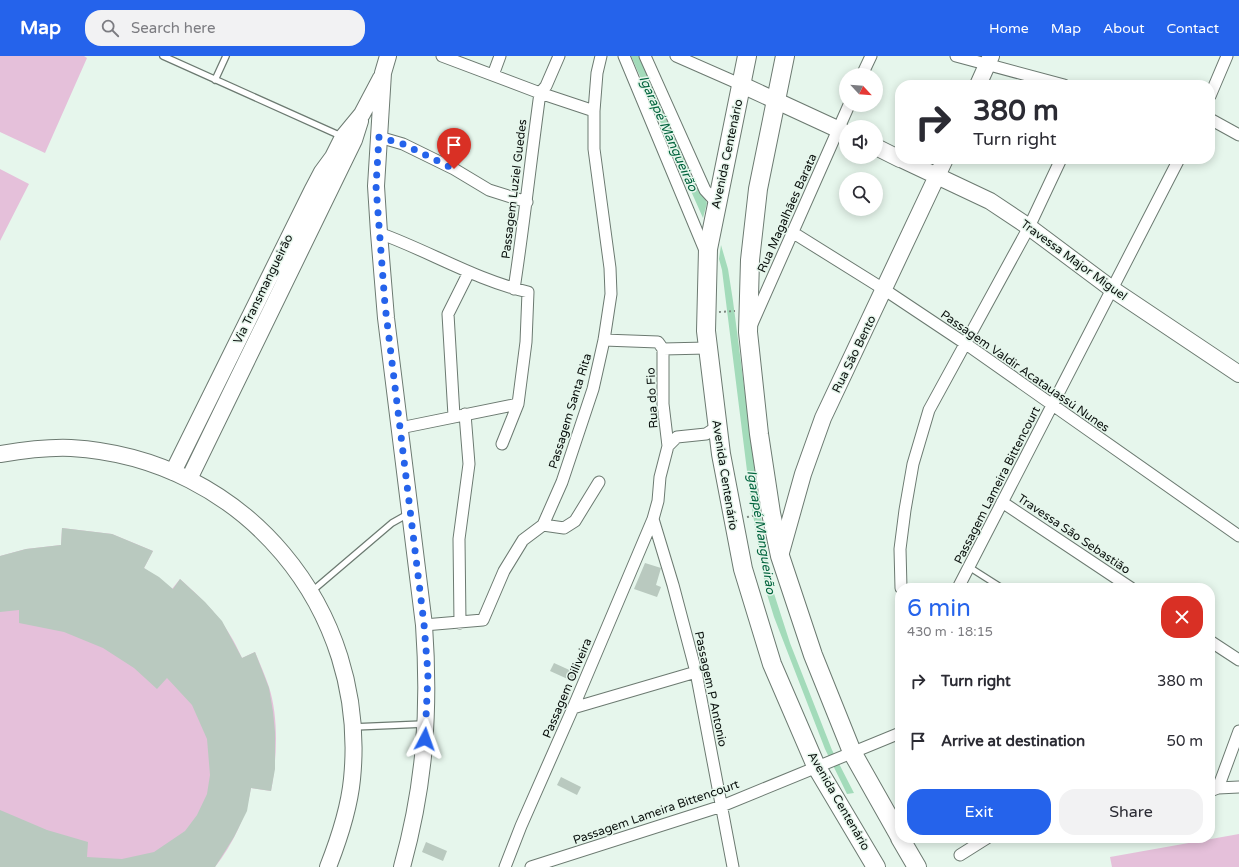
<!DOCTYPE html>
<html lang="en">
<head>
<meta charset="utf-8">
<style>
	:root { --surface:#fff; --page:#f2f2f3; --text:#2b2b33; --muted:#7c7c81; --accent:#2563eb }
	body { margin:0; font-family:"Varela Round",sans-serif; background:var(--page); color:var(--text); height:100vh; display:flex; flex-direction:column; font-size:15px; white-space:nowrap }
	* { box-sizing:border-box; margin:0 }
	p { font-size:13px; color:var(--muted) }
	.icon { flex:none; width:22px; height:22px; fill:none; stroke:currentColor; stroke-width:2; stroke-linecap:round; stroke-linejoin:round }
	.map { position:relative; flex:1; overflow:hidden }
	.side { position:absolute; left:895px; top:527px; width:320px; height:260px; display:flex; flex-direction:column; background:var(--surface); border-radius:16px; box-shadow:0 2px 10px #0003 }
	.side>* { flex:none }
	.guide { position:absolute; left:895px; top:24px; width:320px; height:84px; border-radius:16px; box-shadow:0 2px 10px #0003; background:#fff; color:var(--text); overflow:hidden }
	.needle { width:26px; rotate:116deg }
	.controls { position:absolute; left:839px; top:12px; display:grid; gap:8px }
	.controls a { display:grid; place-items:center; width:44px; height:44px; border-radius:50%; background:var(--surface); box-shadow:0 2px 10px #0003; font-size:20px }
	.pin { position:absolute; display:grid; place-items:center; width:34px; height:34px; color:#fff; margin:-41px -17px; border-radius:50% 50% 50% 0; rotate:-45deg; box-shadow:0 0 4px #0007 }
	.pin .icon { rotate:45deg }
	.me { position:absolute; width:44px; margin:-22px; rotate:4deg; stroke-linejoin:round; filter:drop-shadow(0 0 3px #0008) }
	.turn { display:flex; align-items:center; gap:14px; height:84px; padding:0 12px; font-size:18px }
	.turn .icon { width:52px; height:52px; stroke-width:2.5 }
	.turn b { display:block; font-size:28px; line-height:34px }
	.round { display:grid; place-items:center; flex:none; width:42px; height:42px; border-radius:16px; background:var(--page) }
	.headline { display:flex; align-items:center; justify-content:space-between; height:68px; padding:0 12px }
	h1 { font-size:24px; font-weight:600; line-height:30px; color:var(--accent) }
	.button { display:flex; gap:8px; margin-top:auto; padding:8px 12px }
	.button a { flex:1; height:46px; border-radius:16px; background:var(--accent); color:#fff; font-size:16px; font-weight:600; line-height:46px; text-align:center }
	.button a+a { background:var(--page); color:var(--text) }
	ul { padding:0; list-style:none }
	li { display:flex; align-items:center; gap:12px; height:60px; padding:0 12px }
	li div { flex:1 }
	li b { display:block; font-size:15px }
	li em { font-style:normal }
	header { display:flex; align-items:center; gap:24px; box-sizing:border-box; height:56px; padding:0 20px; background:var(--accent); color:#fff }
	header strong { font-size:19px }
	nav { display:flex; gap:22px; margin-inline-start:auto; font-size:14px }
	.search { width:280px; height:36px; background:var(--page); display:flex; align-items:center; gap:10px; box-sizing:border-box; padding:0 14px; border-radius:16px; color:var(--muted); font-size:15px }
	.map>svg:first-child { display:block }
	.green { fill:#e5c0da }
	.water { fill:#a3dbba }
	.building { fill:#b9c9bf }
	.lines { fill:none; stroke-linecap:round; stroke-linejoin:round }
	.lane-casing { stroke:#6c7a71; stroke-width:8 }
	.street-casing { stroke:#6c7a71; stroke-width:13 }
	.secondary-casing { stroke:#6c7a71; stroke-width:18 }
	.primary-casing { stroke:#6c7a71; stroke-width:20 }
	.path { stroke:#7f8a83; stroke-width:2; stroke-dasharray:2 3; stroke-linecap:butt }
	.lane { stroke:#fff; stroke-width:5.5 }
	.street { stroke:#fff; stroke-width:11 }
	.secondary { stroke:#fff; stroke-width:16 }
	.primary { stroke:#fff; stroke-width:18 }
	.route { stroke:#2563eb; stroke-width:7; stroke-dasharray:0 12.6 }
	.labels { text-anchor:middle; stroke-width:3; stroke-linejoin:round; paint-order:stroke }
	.street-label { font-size:12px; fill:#0a100d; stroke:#e6f6ec }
	.water-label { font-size:13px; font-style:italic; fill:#03653e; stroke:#e6f6ec }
</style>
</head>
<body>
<header>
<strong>Map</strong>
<div class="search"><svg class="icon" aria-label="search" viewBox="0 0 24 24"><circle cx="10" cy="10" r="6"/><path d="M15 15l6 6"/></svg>Search here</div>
<nav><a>Home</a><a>Map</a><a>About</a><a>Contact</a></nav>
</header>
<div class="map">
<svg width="1239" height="811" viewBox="0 0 1239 811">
	<rect width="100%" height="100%" fill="#e6f6ec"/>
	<path class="green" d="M0,0H84L87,2L45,97L0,76Z
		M0,113L29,128L0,185Z
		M62,472L112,478L153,495L144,512L172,533L180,523C209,549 226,566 242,602L255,596C260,608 265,619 269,631C279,663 277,702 271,735L251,732C246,761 233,788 215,811H0V500L26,493L61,489Z
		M1239,778V811H1112L1110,801Z"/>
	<path class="water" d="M631,0H641L707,147L703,162Z
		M721,189L728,213L733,245L769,522L790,587L832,694L854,737L847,738L825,693L774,561L766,535L751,447L722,214L719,203Z"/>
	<path class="building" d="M62,472L112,478L153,495L144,512L159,521L173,533L180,523L205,546L222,565L242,602L255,596L269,632L273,656L275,676V713L271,735L251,732L247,755L234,781L215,811H0V754L47,774L88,786L87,801L122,803L154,796L185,775L197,759L207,738L210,719L207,683L192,649L167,622L157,633L134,612L103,592L64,576L19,567V554L0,556V500L26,493L61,489Z
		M645,507L661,512L656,529L661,531L657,541L634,533Z
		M554,607L576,617L572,625L550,615Z
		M561,721L581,731L577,739L557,729Z
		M426,786L447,795L443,805L422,796Z"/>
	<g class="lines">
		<g class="lane-casing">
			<path id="lane" d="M163,0L341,80
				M215,24L226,0
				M969,511L1002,532
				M311,536L392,467L408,458
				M353,671L424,668"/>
		</g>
		<g class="street-casing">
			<path id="street" d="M442,0L540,37L594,55
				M624,0L706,197
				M645,0L705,134L716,146
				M676,0L742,29
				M956,0L1064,29
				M493,19L500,0
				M862,19L871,0
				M540,37L546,30L559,0
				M1210,40L1227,0
				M1210,63L1239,79
				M379,81L403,88L454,113L489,134L527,146
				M792,176L885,234L966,288L1239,480
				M379,177C429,195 476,224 528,236L526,286L518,348L502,388
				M514,233C524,168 531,102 540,37
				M752,268L849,49
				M604,284L658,286L663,293L707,292
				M663,293V348L668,390
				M454,360L448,258L469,216
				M400,372L518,348
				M1002,446L1131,532
				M653,463L673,529L696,616L733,811
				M543,469L564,472L575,465L599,426
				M901,532L900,493L905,454L913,408L929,354L1029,171L1061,103
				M958,532L1179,103
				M460,567L459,483L469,408L465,358
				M424,569L483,564L504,515L523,484L543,469L562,426L593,333L604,284L611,238L610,212L594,93V55L597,17L601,0
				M1210,585L1239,604
				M573,652L696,616
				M1218,732L1239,675
				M1210,735L1218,732L1239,731
				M960,799L987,782
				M505,811L521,770L573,652L653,463L658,445L660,421L668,390L677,381L706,378L717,371
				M531,811L722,750L900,677"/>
		</g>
		<g class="secondary-casing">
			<path id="secondary" d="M388,0L383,17L376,130L379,177L386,262L424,569C430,654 425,728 402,811
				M742,29L846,77
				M978,29L991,0
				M876,91L900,103
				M901,103L990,145L1029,171L1112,233L1239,318
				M0,398C24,394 47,391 71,392C244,402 369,553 352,723C349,754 339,783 328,811
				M173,416L312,135L322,116L333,101L343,81L362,58L381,22
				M189,423L354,84L360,65
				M780,500L803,418L823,362L945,103"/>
		</g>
		<g class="primary-casing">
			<path id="primary" d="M747,0L708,193L706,275L721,398L743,513L772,608L816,710L876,811
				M785,0L758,133L750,204L748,276L759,378L771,457L780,500L813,599L852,696L900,781
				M900,782L917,811"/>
		</g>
		<path class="path" d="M719,256L735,255
			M747,461L758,459"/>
		<use href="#lane" class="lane"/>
		<use href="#street" class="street"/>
		<use href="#secondary" class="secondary"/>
		<use href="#primary" class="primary"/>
	</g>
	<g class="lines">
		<path class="route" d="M425,683L428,618L424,568L385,249L376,130L379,81L403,88L454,113"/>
	</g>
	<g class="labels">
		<g class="street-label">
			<text transform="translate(727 98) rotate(-78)" y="4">Avenida Centenário</text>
			<text transform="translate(514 133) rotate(-83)" y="4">Passagem Luziel Guedes</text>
			<text transform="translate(787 157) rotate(-66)" y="4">Rua Magalhães Barata</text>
			<text transform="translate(1074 204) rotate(36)" y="4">Travessa Major Miguel</text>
			<text transform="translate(263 233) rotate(-64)" y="4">Via Transmangueirão</text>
			<text transform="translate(854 298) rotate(-64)" y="4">Rua São Bento</text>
			<text transform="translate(1025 315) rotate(35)" y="4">Passagem Valdir Acatauassú Nunes</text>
			<text transform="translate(652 342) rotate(-93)" y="4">Rua do Fio</text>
			<text transform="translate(570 355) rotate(-73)" y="4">Passagem Santa Rita</text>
			<text transform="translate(725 419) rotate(81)" y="4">Avenida Centenário</text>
			<text transform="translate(997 429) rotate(-63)" y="4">Passagem Lameira Bittencourt</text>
			<text transform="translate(1074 478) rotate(34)" y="4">Travessa São Sebastião</text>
			<text transform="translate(567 632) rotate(-67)" y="4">Passagem Oiliveira</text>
			<text transform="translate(711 633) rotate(78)" y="4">Passagem P Antonio</text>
			<text transform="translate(839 745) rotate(60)" y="4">Avenida Centenário</text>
			<text transform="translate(656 756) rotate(-19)" y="4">Passagem Lameira Bittencourt</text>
		</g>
		<g class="water-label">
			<text transform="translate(669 77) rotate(66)" y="5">Igarapé Mangueirão</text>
			<text transform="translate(762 476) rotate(81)" y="5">Igarapé Mangueirão</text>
		</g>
	</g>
</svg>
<div class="controls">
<a><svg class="needle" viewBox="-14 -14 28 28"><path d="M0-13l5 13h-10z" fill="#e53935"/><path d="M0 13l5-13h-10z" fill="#7c7c81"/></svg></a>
<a><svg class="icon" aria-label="sound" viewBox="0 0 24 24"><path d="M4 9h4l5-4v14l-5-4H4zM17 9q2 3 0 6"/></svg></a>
<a><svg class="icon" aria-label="search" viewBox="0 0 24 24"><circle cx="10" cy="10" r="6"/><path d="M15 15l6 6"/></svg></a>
</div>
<div class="pin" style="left:454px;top:113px;background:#d93025"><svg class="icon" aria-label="arrive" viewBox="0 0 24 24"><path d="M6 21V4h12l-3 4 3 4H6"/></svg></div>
<svg class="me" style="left:425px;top:683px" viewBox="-20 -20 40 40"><path d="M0-17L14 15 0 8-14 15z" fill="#2563eb" stroke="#fff" stroke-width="4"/></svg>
<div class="guide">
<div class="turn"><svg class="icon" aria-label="right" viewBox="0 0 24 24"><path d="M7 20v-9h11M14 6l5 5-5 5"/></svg><div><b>380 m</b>Turn right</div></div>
</div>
<section class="side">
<div class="headline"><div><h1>6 min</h1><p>430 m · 18:15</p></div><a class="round" style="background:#d93025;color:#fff"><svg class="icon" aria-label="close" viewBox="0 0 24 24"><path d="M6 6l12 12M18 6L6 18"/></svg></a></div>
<ul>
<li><svg class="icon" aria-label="right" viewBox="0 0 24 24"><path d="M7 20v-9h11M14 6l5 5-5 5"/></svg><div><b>Turn right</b></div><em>380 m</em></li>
<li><svg class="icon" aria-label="arrive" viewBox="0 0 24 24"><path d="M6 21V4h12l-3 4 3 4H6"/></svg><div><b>Arrive at destination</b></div><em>50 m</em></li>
</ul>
<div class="button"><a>Exit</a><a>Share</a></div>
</section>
</div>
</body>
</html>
